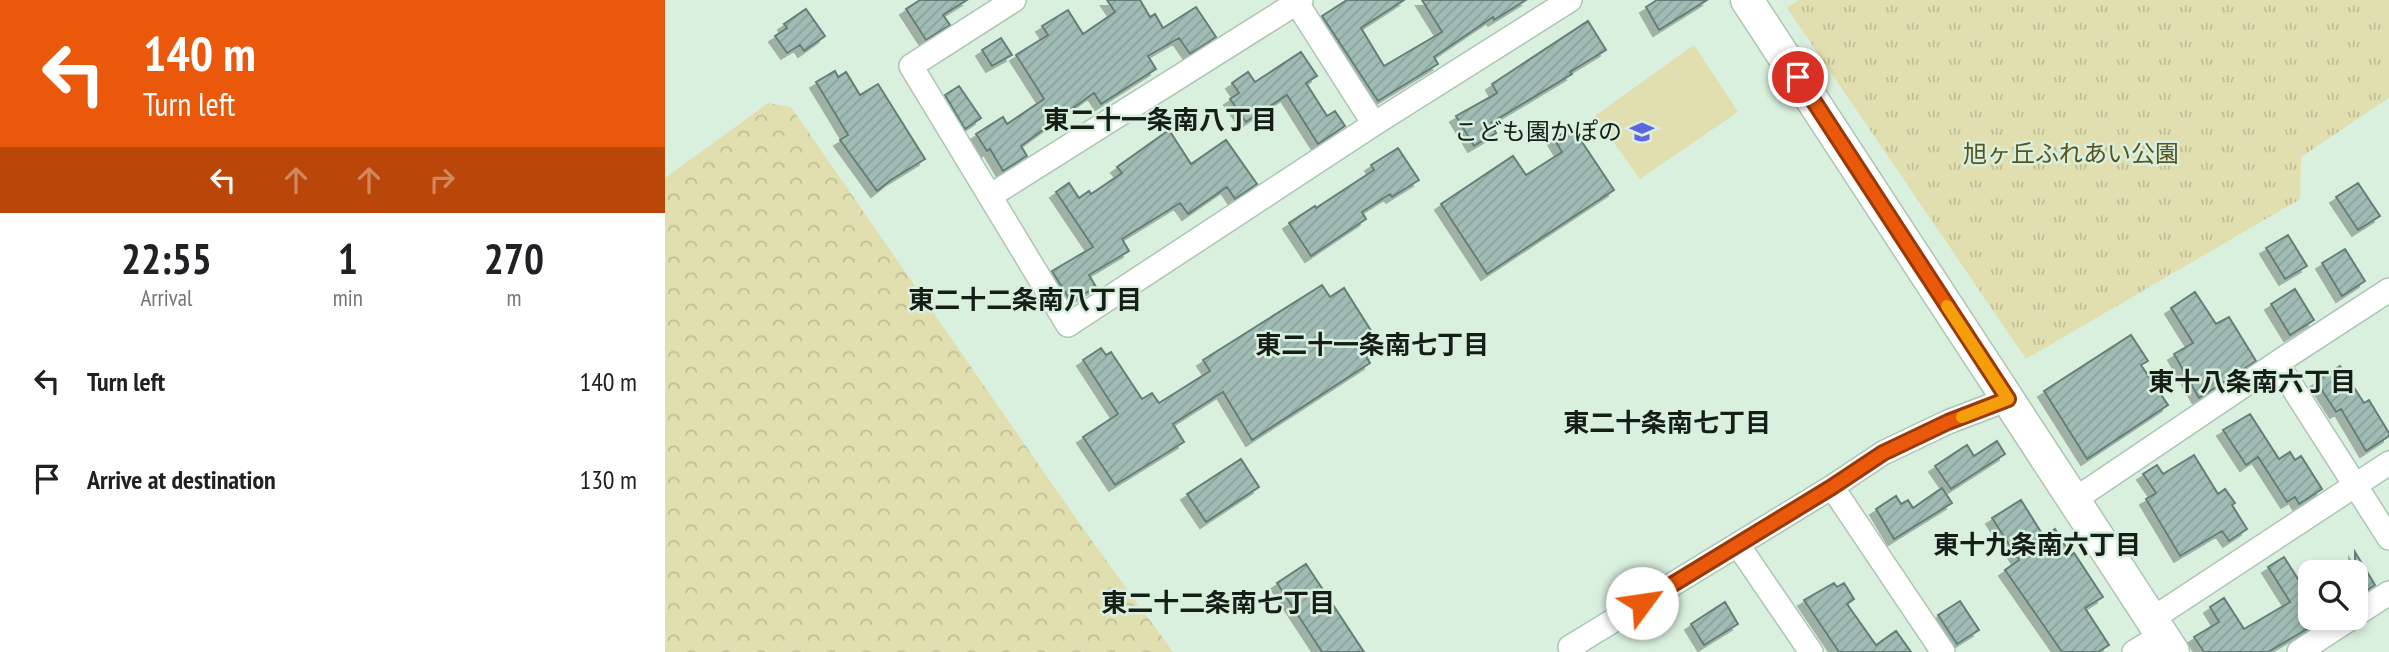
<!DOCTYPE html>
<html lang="en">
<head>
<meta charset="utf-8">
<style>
	:root { --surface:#fff; --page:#f6f6f6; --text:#202124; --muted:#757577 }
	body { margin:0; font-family:"PT Sans Narrow","Noto Sans JP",sans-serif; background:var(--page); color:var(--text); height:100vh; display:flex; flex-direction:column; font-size:26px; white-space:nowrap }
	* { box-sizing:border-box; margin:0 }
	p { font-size:23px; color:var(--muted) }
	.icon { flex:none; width:38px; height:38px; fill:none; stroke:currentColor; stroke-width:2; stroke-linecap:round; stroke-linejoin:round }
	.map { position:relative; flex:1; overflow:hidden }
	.side { display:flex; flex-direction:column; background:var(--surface); width:665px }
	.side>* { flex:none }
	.hud { background:#ea580c; color:#fff; overflow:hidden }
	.tools { position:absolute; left:1633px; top:560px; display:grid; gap:14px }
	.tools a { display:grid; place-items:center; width:70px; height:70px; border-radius:14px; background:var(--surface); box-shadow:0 4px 10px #0003; font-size:35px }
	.pin { position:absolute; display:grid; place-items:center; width:60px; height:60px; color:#fff; margin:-30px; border:4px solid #fff; border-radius:50%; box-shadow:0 2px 7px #0007 }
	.me { position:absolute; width:77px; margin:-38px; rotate:59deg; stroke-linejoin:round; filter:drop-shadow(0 0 5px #0008) }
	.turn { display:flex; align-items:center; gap:24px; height:147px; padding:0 28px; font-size:32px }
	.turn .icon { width:91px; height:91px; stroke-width:2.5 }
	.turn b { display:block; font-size:49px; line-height:60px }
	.lanes { display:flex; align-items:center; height:66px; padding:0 28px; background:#0003; justify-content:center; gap:35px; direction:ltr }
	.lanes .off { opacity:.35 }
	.eta { display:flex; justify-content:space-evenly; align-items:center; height:119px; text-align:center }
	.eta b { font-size:42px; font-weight:700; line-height:49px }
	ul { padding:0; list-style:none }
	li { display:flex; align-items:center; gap:21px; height:98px; padding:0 28px }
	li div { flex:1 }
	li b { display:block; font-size:26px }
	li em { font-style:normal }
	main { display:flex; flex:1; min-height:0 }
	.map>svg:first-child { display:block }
	.grass { fill:url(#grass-tufts) }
	.forest { fill:url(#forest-crowns) }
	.garden { fill:#e1deaf }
	.building { fill:url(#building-hatch); stroke:#647f78; stroke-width:2; filter:url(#shadow) }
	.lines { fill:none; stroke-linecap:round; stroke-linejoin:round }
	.street-casing { stroke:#aec4b4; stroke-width:26 }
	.secondary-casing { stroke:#aec4b4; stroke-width:35 }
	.street { stroke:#fff; stroke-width:23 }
	.secondary { stroke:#fff; stroke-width:32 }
	.route-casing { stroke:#983908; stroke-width:18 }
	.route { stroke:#ea580c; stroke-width:12 }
	.slow { stroke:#f59e0b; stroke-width:12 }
	.labels { text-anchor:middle; stroke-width:5; stroke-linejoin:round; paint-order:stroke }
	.poi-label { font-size:24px; fill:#161e18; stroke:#daf0df; text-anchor:end }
	.park-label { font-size:24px; fill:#585420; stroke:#daf0df }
	.neighbourhood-label { font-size:26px; font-weight:bold; fill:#161e18; stroke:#daf0df }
</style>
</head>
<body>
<main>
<section class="side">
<div class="hud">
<div class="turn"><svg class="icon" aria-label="left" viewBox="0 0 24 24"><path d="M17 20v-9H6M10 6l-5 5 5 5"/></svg><div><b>140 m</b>Turn left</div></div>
<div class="lanes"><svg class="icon" aria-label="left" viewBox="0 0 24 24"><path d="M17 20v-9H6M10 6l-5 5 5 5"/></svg><svg class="icon off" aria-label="ahead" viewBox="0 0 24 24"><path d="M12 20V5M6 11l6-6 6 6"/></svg><svg class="icon off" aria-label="ahead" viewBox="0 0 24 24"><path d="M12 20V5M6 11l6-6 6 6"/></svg><svg class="icon off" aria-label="right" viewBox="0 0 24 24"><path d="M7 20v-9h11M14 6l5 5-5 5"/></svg></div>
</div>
<div class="eta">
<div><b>22:55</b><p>Arrival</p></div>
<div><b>1</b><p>min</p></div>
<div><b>270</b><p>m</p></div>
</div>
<ul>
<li><svg class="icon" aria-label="left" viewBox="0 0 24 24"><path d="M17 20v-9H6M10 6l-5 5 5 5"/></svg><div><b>Turn left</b></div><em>140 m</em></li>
<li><svg class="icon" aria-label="arrive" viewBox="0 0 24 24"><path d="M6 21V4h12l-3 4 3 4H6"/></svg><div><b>Arrive at destination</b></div><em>130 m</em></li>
</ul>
</section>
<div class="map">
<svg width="1724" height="652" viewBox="0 0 1724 652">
	<defs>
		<pattern id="grass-tufts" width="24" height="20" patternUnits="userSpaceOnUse" patternTransform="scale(1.75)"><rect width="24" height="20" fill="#e1deaf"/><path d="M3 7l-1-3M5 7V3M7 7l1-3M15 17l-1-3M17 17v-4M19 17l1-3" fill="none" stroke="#c0be96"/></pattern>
		<pattern id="forest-crowns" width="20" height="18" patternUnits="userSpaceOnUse" patternTransform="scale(1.75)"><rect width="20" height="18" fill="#e1deaf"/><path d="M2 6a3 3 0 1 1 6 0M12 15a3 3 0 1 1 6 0" fill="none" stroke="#c0be96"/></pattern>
		<pattern id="building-hatch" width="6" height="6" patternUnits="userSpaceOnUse" patternTransform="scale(1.75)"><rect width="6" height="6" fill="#a0bcb5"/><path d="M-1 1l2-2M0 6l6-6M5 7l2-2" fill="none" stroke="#89a19b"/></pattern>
		<filter id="shadow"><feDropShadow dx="-6" dy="6" stdDeviation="0" flood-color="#0004"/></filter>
	</defs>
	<rect width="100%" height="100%" fill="#daf0df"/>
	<path class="grass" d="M1134,0H1724V98L1636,157L1635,199L1361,359L1122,8Z"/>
	<path class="forest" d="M103,103L126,107L419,530L508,652H0V178Z"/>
	<path class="garden" d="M1029,45L1073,112L975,179L930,116Z"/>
	<path class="building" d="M255,0H302L278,15L285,25L261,40L241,9Z
		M442,0H475L485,17L490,14L498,28L531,7L551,37L525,54L514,38L483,56L491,69L436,104L429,93L356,146L362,156L338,171L325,149L322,151L311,134L338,117L342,124L379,99L351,55L383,35L377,26L403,10L418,34L450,12Z
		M682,0H739L696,28L719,66L777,32L757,0H861L829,20L828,17L769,57L773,64L713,101L657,16Z
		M992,0H1042L994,30L981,7Z
		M141,9L160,36L139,51L135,45L122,53L110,36L122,28L119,24Z
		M923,21L941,50L905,72L907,74L826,123L831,133L809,146L791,116L832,93L827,84Z
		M336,38L347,55L327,66L317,50Z
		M636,52L652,76L641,83L662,116L670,111L680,126L653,144L622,95L581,122L565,99L574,93L567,83L583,72L590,82Z
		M170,71L173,77L181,72L195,95L213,84L260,159L226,180L212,191L175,140L183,135L151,82Z
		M294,86L316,118L300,129L280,95Z
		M907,127L949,190L822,274L776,204L848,156L861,175L897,152L889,139Z
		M504,130L526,164L561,140L592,184L570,199L562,187L523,214L515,203L457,239L464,251L424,275L431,287L406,302L387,271L428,247L391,192L404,183L414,198L424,191L426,194L457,173L452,167Z
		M733,148L754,180L727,197L725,194L697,212L701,219L646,256L624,223L650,206L651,208L709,170L706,165Z
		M1693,183L1715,216L1693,230L1671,197Z
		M1623,235L1642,266L1620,279L1601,248Z
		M1680,249L1700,281L1677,296L1657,263Z
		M657,285L665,297L679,288L717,348L702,358L705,363L587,440L558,392L508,424L519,442L450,485L418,437L453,414L418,360L436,348L441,355L446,352L477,399L487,393L494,403L545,371L538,360Z
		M1630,289L1649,320L1625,335L1606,304Z
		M1530,292L1551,324L1564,317L1591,361L1534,398L1509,354L1528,343L1506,308Z
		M1466,335L1483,361L1476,365L1503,405L1422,459L1379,391Z
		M1675,366L1699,403L1704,400L1724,433V436L1701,451L1676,409L1671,412L1651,381Z
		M1585,414L1614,459L1625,452L1630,460L1636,456L1657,489L1634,504L1630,497L1622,502L1593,457L1581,465L1558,430Z
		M1332,441L1340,454L1286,489L1270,466L1302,445L1309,456Z
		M1529,455L1553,494L1560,489L1570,503L1567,505L1582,529L1564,541L1557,531L1515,556L1481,499L1491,493L1478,474L1492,465L1498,474Z
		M576,459L594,487L541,522L522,494Z
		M1277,488L1287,503L1229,539L1211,509L1231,496L1236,504L1243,500L1248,508Z
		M1356,500L1379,537L1390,529L1406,555L1409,553L1438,597L1420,608L1444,645L1433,652H1397L1340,570L1354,560L1327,518Z
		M1690,552L1710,585L1690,598Z
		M1619,557L1645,598V618H1661L1603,652H1539L1529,637L1554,622L1545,607L1559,598L1579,629L1625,602L1603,567Z
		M641,564L699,652H657L612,583Z
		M1169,583L1172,587L1179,583L1189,599L1182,604L1211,645L1231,631L1246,652H1174L1139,600Z
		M1295,601L1314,630L1292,644L1273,615Z
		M1060,602L1073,624L1039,645L1026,624Z"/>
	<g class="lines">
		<g class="street-casing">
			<path id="street" d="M349,0L246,66L403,325L709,124L905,0
				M630,0L709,124
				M325,196L636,0
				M1612,363L1724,538
				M1167,487L1278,652
				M1409,500L1612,363L1724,290
				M1073,545L1146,652
				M1690,615L1724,593
				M1487,619L1724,463
				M909,652L905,647L1167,487L1218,453L1283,422L1343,399
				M1469,652L1497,635
				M1634,652L1686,618"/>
		</g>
		<g class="secondary-casing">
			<path id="secondary" d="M1082,0L1508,652"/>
		</g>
		<use href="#street" class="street"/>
		<use href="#secondary" class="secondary"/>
	</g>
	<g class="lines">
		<g class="route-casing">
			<path id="route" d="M977,603L1167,487L1218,453L1283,422L1343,399L1133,77"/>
		</g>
		<use href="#route" class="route"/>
		<path class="slow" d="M1282,306L1343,399L1297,417"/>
	</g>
	<defs>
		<g id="school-bare" transform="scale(1.89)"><path d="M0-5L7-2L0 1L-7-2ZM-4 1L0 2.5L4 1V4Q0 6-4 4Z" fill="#5c66dd" stroke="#daf0df" stroke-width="2.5" paint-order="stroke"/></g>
	</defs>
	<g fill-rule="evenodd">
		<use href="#school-bare" x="977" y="132"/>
	</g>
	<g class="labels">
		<g class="poi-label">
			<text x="957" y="140">こども園かぽの</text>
		</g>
		<g class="park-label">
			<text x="1406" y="162">旭ヶ丘ふれあい公園</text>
		</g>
		<g class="neighbourhood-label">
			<text x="495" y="129">東二十一条南八丁目</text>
			<text x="360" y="309">東二十二条南八丁目</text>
			<text x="707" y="354">東二十一条南七丁目</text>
			<text x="1587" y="391">東十八条南六丁目</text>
			<text x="1002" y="432">東二十条南七丁目</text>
			<text x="1372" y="554">東十九条南六丁目</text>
			<text x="553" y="612">東二十二条南七丁目</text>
		</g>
	</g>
</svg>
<div class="tools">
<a><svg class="icon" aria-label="search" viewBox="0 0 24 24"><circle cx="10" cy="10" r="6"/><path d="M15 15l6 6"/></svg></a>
</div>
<div class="pin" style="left:1133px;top:77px;background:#d93025"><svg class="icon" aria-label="arrive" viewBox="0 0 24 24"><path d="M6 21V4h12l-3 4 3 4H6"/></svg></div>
<svg class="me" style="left:977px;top:603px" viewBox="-20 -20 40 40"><circle r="19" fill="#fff"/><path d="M0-13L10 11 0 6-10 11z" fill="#ea580c"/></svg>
</div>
</main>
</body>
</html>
